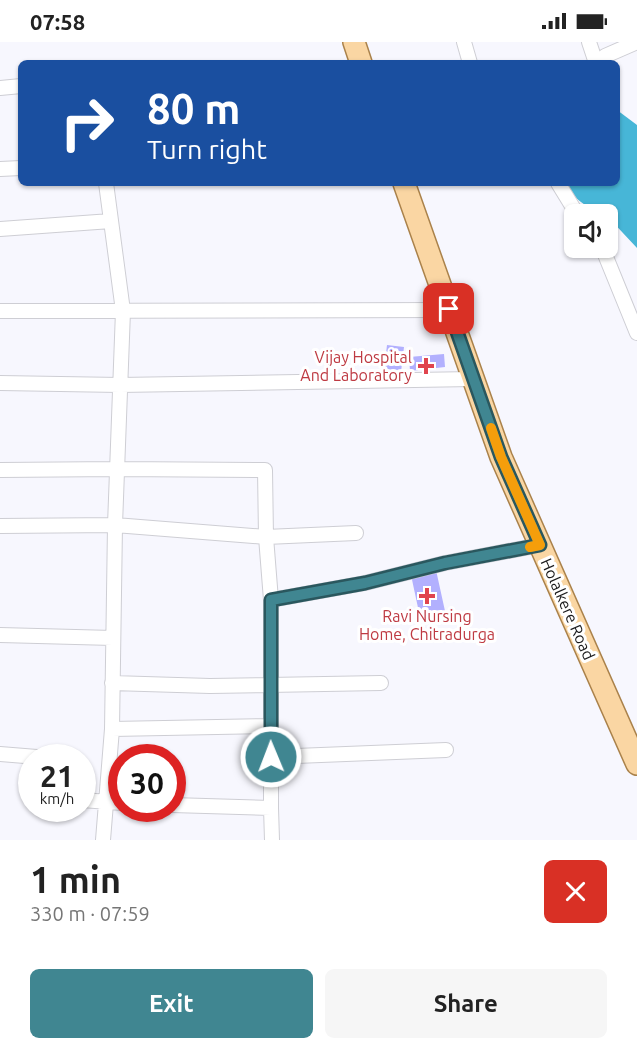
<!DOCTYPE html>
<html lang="en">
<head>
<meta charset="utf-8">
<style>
	:root { --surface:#fff; --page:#f6f6f6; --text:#222; --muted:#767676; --accent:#408691 }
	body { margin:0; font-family:Ubuntu,sans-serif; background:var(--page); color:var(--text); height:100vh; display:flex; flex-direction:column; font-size:22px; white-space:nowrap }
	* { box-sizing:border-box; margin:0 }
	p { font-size:20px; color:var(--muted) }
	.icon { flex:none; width:33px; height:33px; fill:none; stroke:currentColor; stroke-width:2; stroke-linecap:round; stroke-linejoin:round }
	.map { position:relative; height:798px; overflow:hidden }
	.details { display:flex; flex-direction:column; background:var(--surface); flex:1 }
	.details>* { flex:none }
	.guide { position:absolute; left:18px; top:18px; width:602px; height:126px; border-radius:9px; box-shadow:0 2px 4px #0004; background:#1a4fa0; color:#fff; overflow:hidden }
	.controls { position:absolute; left:564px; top:162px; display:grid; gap:12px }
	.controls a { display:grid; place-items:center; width:54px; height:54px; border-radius:9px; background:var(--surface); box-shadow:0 2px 4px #0004; font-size:30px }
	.speed { position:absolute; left:18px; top:702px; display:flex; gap:12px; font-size:30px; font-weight:700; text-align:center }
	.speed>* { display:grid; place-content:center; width:78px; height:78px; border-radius:50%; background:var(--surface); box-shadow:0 2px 4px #0004; line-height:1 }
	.speed small { font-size:15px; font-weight:400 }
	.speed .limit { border:9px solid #d22; background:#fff; color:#111 }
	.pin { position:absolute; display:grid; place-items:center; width:51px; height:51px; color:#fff; margin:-26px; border-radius:12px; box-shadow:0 3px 9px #0006 }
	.me { position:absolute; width:66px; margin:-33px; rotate:359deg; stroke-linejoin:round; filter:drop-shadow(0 0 4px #0008) }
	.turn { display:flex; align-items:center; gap:21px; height:126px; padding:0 30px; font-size:27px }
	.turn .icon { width:78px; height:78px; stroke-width:2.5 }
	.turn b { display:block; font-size:42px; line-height:51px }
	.round { display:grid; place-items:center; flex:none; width:63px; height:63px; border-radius:9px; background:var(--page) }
	.summary { display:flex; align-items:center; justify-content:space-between; height:102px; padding:0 30px }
	h1 { font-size:36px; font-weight:600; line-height:45px }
	.action { display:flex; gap:12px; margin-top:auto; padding:12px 30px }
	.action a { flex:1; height:69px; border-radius:9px; background:var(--accent); color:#fff; font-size:24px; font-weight:600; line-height:69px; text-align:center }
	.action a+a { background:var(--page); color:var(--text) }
	.status { display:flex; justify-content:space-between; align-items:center; height:42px; padding:0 30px; background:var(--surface); direction:ltr }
	.status svg { height:16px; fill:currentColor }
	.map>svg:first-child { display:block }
	.water { fill:#47b6d7 }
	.building { fill:#b2b0fe }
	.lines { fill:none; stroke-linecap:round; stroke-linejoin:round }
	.minor-casing { stroke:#ceced4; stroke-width:16 }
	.primary-casing { stroke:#aa824b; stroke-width:24 }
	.minor { stroke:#fff; stroke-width:14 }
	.primary { stroke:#fad6a3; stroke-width:21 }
	.route-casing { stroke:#2a575e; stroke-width:15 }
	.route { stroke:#408691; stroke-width:10 }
	.slow { stroke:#f59e0b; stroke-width:10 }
	.health-dot { fill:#e0444e; stroke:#fff; stroke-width:2 }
	.labels { text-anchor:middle; stroke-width:6; stroke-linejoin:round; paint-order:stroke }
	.health-label { font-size:16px; fill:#be3a42; stroke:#fff; text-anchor:end }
	.street-label { font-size:16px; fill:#1a1a1c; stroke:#fff }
</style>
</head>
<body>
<div class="status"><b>07:58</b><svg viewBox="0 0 49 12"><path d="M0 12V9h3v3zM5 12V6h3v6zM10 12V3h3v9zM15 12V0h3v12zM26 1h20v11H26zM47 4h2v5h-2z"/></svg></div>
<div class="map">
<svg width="637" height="798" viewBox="0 0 637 798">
	<rect width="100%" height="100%" fill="#f7f7fe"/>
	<path class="water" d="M617,68L637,83V206L608,175V172H603C588,165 572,158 568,141H616Z"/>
	<path class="building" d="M387,303L404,305L401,330L384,328Z
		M444,312L445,325L410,329L409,315Z
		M436,528L445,569L420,575L411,533Z"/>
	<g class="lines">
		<g class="minor-casing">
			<path id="minor" d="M464,0L470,21
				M589,0L596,21
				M598,21L605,14L637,0
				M0,46L21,44
				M0,127L21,126
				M558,141L577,172
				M0,187L111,179
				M601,206L604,210L637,291
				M0,269L449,268
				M0,341L120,343L473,337
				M0,428L117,427L265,428L266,495L356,491
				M0,484L115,483L266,495L271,558V766L272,798
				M271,558L365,541L445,521L540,503
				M0,593L113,596
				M112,641L210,644L381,641
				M112,687L271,684
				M0,712L49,716
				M271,715L446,708
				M82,758L122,761
				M172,763L271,766
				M103,798L112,687L115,483L123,269L106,141"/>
		</g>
		<g class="primary-casing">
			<path id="primary" d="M354,0L361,21
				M404,141L501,415L637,722"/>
		</g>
		<use href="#minor" class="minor"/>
		<use href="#primary" class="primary"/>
	</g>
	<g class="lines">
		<g class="route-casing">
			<path id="route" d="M271,715V558L365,541L445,521L540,503L501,415L449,267"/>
		</g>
		<use href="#route" class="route"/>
		<path class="slow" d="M491,386L501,415L540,503L530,505"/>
	</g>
	<g class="health-dot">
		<path d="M423 315h6v6h6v6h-6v6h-6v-6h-6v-6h6z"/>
		<path d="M424 545h6v6h6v6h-6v6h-6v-6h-6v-6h6z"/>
	</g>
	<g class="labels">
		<g class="health-label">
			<text x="412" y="321">Vijay Hospital<tspan x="412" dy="18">And Laboratory</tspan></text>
			<text x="427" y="580" text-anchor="middle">Ravi Nursing<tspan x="427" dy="18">Home, Chitradurga</tspan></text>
		</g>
		<g class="street-label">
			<text transform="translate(568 567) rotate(66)" y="6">Holalkere Road</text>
		</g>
	</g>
</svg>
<div class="controls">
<a><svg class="icon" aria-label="sound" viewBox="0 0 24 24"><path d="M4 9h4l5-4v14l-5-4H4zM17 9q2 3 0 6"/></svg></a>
</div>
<div class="speed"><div>21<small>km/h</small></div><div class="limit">30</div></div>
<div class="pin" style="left:449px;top:267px;background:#d93025"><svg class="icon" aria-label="arrive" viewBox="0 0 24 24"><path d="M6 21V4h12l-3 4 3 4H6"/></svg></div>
<svg class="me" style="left:271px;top:715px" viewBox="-20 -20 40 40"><circle r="17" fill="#408691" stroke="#fff" stroke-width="3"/><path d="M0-11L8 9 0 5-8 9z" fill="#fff"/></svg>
<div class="guide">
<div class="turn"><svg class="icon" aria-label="right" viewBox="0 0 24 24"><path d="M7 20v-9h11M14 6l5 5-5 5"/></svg><div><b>80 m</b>Turn right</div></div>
</div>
</div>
<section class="details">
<div class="summary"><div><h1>1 min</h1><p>330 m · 07:59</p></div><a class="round" style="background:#d93025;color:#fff"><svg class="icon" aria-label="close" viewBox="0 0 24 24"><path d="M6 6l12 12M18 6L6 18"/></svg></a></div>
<div class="action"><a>Exit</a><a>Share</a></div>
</section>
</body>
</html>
